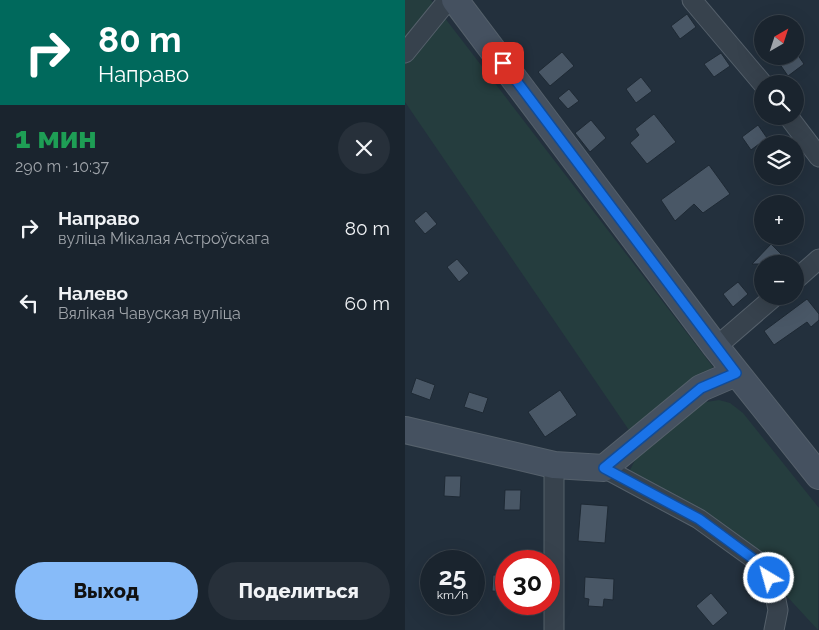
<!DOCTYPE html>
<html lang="ru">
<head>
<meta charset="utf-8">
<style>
	:root { --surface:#1a242e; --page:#27303a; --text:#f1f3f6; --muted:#9fa4aa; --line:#38414a; --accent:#87bbf9 }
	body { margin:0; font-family:Raleway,sans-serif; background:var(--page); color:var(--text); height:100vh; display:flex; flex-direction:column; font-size:19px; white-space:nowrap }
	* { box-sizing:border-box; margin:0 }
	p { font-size:16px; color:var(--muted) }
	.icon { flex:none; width:28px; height:28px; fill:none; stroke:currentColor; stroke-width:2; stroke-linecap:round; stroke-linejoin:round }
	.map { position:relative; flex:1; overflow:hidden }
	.details { display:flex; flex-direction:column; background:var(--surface); width:405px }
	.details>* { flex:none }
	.banner { background:#00695c; color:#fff; overflow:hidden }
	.needle { width:32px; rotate:39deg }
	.buttons { position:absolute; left:349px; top:15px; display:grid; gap:10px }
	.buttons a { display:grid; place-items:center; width:50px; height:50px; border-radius:50%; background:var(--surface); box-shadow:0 5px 20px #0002,0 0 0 1px var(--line); font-size:25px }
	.speed { position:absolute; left:15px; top:550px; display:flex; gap:10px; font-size:25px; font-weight:700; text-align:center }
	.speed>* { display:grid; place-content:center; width:65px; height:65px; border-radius:50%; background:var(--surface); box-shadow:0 5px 20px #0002,0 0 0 1px var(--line); line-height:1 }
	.speed small { font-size:12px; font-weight:400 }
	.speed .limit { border:8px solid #d22; background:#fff; color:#111 }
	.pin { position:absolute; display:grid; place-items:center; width:42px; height:42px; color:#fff; margin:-21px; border-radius:10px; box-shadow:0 2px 8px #0006 }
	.me { position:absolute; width:55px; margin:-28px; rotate:323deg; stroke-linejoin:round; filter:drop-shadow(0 0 4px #0008) }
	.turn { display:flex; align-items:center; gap:18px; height:105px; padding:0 15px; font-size:22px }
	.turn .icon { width:65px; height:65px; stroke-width:2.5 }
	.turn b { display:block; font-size:35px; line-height:42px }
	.round { display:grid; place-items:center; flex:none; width:52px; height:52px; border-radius:26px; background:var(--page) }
	.head { display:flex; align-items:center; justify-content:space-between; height:85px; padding:0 15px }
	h1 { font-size:30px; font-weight:800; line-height:38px; color:#1e9e55 }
	.button { display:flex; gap:10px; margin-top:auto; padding:10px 15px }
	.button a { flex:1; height:58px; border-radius:30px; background:var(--accent); color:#111; font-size:20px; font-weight:800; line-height:58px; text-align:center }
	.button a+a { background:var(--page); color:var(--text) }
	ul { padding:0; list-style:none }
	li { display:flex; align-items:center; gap:15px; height:75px; padding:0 15px }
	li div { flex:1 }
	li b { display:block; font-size:19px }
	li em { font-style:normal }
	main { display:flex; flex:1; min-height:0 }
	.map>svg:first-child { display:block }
	.green { fill:#253d3e }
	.building { fill:#495766; stroke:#1e2934 }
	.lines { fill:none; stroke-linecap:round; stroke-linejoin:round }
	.street-casing { stroke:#55606b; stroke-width:21 }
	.secondary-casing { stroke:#55606b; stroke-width:28 }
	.street { stroke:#37424d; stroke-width:19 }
	.secondary { stroke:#455160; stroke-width:26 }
	.route-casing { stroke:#114b97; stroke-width:12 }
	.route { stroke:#1a73e8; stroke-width:9 }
</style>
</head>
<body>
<main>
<section class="details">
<div class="banner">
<div class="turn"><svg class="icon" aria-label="right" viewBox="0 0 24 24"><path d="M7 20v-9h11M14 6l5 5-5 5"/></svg><div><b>80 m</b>Направо</div></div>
</div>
<div class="head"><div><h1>1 мин</h1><p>290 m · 10:37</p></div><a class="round"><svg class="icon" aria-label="close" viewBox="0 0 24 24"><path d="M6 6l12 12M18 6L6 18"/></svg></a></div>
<ul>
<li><svg class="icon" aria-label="right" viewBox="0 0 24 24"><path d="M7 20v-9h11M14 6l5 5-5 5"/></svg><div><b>Направо</b><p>вуліца Мікалая Астроўскага</p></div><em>80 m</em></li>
<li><svg class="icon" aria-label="left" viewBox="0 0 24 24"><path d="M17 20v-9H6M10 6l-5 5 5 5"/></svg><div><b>Налево</b><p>Вялікая Чавуская вуліца</p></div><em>60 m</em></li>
</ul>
<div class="button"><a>Выход</a><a>Поделиться</a></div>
</section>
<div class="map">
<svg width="414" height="630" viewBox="0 0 414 630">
	<rect width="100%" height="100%" fill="#23303d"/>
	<path class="green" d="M0,0H26L308,367L228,436L0,102Z
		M314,400L325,403L338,413L414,508L413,630L365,578L283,510L225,470L233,454L284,410L301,402Z"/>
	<path class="building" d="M282,14L291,27L275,39L266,26Z
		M390,51L399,64L383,76L374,63L382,56H390Z
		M157,52L169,66L145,86L133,72Z
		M316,53L325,66L309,77L299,64Z
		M236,77L247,91L231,103L221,89Z
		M164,89L174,101L163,109L153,98Z
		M249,114L271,142L242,164L225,143L234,135L230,129Z
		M186,120L201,138L185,152L170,133Z
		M353,125L362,138L346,150L337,137Z
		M304,165L325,194L298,213L289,204L270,221L256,200Z
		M21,211L32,224L20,234L9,221Z
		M366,244L386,264H347Z
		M52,259L64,273L54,282L42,267Z
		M333,282L343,294L328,307L318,294Z
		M402,299L414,314V320L406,327L402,322L369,345L359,331Z
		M11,378L30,385L25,400L6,393Z
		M155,390L172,415L140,437L123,412Z
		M64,392L83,398L78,413L59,407Z
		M40,476H56L55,497L39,496Z
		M100,490H116L115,510H99Z
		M176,504L203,506L200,543L173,541Z
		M88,575L101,576V592L87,591Z
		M180,577L209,579L208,600L199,599L198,607L183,606L184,599L179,598Z
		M306,593L323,613L308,626L291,606Z"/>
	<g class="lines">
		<g class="street-casing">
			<path id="street" d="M287,0L358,84
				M0,53L43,0
				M383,116L414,157
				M390,280L414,259
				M311,347L370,296
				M149,465V630
				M199,468L294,519L359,566L369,590L373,610L369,630"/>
		</g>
		<g class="secondary-casing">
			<path id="secondary" d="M50,0L311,347L414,476
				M0,430L149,465L199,468L296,388L331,373"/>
		</g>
		<use href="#street" class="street"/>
		<use href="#secondary" class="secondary"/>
	</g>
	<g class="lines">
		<g class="route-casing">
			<path id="route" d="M98,63L331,373L296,388L199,468L294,519L358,566L364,578"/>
		</g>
		<use href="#route" class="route"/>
	</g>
</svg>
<div class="buttons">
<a><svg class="needle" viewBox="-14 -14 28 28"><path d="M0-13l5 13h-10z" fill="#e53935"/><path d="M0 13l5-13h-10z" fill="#9fa4aa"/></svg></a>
<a><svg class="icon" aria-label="search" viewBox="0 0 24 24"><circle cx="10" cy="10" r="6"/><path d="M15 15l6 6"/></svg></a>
<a><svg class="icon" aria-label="layers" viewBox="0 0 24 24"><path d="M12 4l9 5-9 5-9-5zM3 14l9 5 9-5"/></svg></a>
<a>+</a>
<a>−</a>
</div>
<div class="speed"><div>25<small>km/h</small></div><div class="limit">30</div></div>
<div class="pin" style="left:98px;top:63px;background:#d93025"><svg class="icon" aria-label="arrive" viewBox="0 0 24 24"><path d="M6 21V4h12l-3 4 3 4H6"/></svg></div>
<svg class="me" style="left:364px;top:578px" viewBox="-20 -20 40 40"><circle r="17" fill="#1a73e8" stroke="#fff" stroke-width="3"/><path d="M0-11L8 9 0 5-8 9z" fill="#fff"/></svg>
</div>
</main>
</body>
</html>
